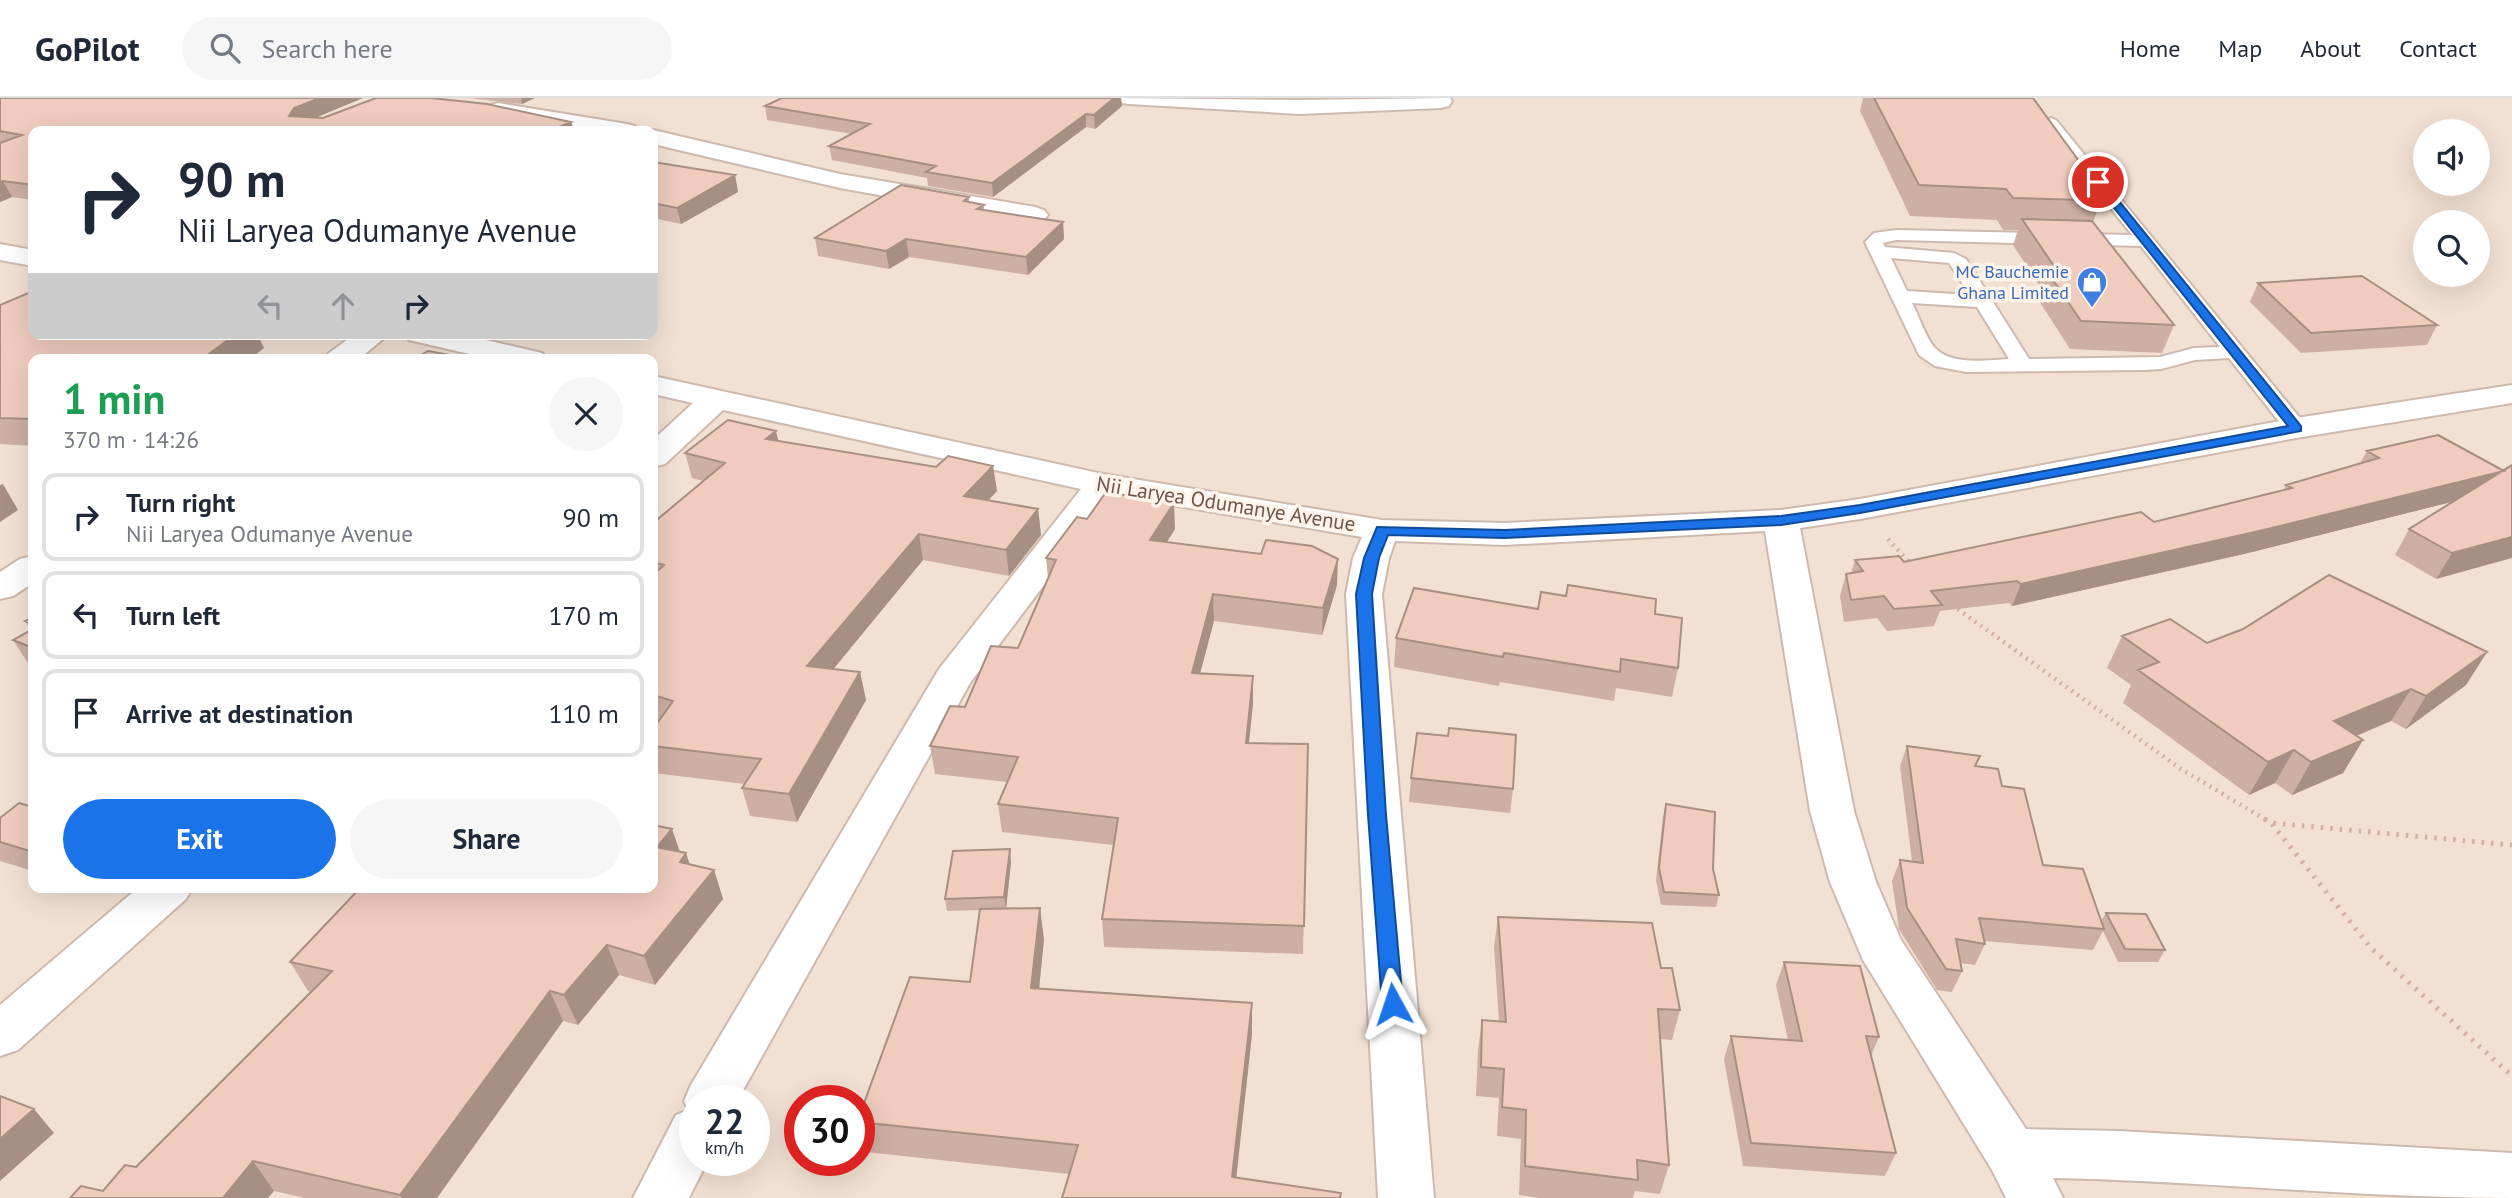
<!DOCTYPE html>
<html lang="en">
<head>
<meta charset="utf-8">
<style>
	:root { --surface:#fff; --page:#f6f6f7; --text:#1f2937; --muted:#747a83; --line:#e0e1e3; --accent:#1a73e8 }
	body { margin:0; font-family:"PT Sans",sans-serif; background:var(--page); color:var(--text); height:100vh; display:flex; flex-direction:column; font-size:26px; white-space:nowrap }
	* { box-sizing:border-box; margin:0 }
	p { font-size:23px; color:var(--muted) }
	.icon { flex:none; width:38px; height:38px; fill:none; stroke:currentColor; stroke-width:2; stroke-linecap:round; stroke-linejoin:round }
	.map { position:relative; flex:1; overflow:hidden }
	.details { position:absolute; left:28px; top:256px; width:630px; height:539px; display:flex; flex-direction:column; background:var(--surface); border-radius:14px; box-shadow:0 7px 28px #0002 }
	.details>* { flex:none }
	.guide { position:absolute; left:28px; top:28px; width:630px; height:214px; border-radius:14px; box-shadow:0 7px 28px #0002; background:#fff; color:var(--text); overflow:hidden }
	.buttons { position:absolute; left:2413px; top:21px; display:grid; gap:14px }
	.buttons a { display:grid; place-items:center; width:77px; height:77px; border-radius:50%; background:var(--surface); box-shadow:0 7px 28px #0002; font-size:35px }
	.speed { position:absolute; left:679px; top:987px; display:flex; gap:14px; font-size:35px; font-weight:700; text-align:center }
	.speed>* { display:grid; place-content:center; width:91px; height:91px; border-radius:50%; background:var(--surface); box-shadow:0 7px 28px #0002; line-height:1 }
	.speed small { font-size:18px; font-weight:400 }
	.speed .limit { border:10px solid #d22; background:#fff; color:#111 }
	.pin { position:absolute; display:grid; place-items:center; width:60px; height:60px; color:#fff; margin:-30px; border:4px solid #fff; border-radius:50%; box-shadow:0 2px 7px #0007 }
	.me { position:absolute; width:77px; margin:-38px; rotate:355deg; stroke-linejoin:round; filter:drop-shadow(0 0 5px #0008) }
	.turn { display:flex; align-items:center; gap:24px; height:147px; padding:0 35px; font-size:32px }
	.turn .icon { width:91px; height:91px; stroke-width:2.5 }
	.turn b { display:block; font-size:49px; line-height:60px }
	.lanes { display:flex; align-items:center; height:66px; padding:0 35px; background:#0003; justify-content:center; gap:35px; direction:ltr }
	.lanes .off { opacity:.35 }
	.round { display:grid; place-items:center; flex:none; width:74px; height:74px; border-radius:37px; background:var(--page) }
	.overview { display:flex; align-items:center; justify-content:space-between; height:119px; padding:0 35px }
	h1 { font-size:42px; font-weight:700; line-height:52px; color:#1e9e55 }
	.primary-button { display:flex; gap:14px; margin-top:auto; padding:14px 35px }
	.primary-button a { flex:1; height:80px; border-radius:42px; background:var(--accent); color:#fff; font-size:28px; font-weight:700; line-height:80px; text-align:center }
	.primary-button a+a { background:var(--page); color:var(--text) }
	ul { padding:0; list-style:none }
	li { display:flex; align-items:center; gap:21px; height:88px; margin:0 14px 10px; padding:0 21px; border:4px solid var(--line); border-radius:14px }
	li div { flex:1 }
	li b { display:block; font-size:26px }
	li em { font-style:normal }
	header { display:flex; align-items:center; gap:42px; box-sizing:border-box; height:98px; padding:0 35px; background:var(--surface); border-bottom:2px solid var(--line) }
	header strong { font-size:33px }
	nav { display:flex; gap:38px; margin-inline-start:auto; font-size:24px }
	.search { width:490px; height:63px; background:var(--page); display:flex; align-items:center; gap:18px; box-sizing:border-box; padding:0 24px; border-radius:38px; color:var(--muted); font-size:26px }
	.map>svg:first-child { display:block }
	.residential { fill:#f2e1d3; fill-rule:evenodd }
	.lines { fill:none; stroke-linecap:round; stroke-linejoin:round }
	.lane-casing { stroke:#ceb9ae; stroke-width:4 }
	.street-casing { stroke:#ceb9ae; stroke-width:4 }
	.path-far1 { stroke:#d3afa1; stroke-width:4.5; stroke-dasharray:2 5; stroke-linecap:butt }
	.path { stroke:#d3afa1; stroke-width:5; stroke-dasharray:2.5 7; stroke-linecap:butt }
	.lane { fill:#fff; fill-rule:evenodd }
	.street { fill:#fff; fill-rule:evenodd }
	.wall { fill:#ceafa3 }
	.shaded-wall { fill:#a78f84 }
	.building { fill:#efccbd; stroke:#a78f84; stroke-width:2 }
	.route { fill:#1a73e8; stroke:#114b97; stroke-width:2 }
	.labels { text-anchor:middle; stroke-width:7; stroke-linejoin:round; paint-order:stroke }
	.far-shop-label { font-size:18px; fill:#366cbe; stroke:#fef4ea; text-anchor:end }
	.street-label { font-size:21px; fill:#72554b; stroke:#fef4ea }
</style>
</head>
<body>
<header>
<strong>GoPilot</strong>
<div class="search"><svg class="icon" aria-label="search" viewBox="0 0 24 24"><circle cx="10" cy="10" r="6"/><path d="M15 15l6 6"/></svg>Search here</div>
<nav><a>Home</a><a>Map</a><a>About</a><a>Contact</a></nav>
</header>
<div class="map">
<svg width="2512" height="1100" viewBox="0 0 2512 1100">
	<rect width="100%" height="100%" fill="#fbefe4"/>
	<path class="residential" d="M0,0H2512V1100H0ZM33,33H653V236H33ZM2426,33H2478V86H2426ZM2426,124H2478V177H2426ZM33,261H653V789H33ZM695,1003H754V1062H695ZM800,1003H859V1062H800Z"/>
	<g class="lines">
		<g class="lane-casing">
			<path id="lane" d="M2051,20L2056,22L2304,325L2307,330L2304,335H2288L2229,260L2195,262L2161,271L2145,272L1966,274L1935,268L1919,257L1865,144L1874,135L1896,132L2132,137L2043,25ZM1896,142L2141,148L2220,249L2194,250L2160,259L2029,261L1966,161L1954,155L1885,149L1883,145ZM1891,160L1949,165L1970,197L1907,193ZM1912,205L1977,209L2009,261C1987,262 1950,268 1934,249C1925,238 1919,218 1912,205Z"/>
		</g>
		<g class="street-casing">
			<path id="street" d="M1118,0L1300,2L1450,0L1452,3L1449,8L1441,10L1300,16L1129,6L1121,5Z
				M498,5L627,26L635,28L638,33H587L490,17L487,12L490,7Z
				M653,32L840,76L1035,109L1044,112L1048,117L1044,122L1035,125L840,90L653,46V33H649Z
				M0,146L33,152V168L0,162Z
				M355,236H389L359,261H324L329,255Z
				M405,236H460L542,255L547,261H491L409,242Z
				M653,278L1103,376L1382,422L1505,425L1781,412L1860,401L2296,320L2512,287V305L2296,340L1860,421L1800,430L1854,713L1876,784L1901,842L2026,1031L2119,1033L2512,1055V1100C2359,1100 2206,1083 2053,1080L2063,1100H2006L1992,1072L1863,862L1830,784L1810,713L1765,433L1505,447L1395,443L1389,460L1382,496L1434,1100H1378L1346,496L1353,460L1362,439L1112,397L970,585L737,1003H695V1062H708L689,1100H633L676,1017L688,1012L684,1003L691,987L939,571L1081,391L723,312L665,366L653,369V342L693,305L653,296Z
				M33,458V485L13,498L0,501V474L20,461Z
				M139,789H193L186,801L18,952L0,958V907Z"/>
		</g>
		<path class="path-far1" d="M1888,441L1911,466
			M1952,507L2181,671L2268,723"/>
		<path class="path" d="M2265,721L2272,725L2512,747
			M2272,726L2371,850L2512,978"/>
		<use href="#lane" class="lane"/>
		<use href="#street" class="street"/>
	</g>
	<path class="wall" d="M0,0H363L315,20L571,24L574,33H33V102L12,99L0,104Z
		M469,0H535L522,6Z
		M782,0H1121L1122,8L1095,31L1086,29L993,99L928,88L927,80L832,62L829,48L852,36L767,22L765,8Z
		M1863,0H2033L2103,96L2093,124L2174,227L2162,255L2070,251L2039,203L2043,193L2013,147L2018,132H2003L1997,122L1910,118L1860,13Z
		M653,64L735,77L738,94L681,126L653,120Z
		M969,99V104L984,107V113L1063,124L1064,141L1028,177L909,159L889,171L818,158L815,140Z
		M2258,185L2437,227L2427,247L2301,255L2250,204Z
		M0,207L33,236H257L264,250L33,261V348L0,346Z
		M779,343L936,369L993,368L997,393L988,402L1038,411L1041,437L1009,478L923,462L833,571L860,574L866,602L797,724L750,718L742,690L745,686L653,675V631L658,624L653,623V425L703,383L692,380L685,355Z
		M2367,353L2503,373L2436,481L2395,457L2409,431L2455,403L2244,456L2012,508L2009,505L1940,513L1934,528L1887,533L1877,520L1844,524L1840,498L1846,476L1851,475L1855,462L1904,464L2154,424L2284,392L2286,387L2360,365Z
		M1175,431L1166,444L1337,487L1322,537L1214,523L1200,575L1253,605L1249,645L1308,646L1303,856L1104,849L1102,821L1113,747L1002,734L998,706L1007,684L935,676L930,648L1018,550L1048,480L1046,460Z
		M1538,511L1655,516L1678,570L1672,599L1616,590L1614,603L1500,584L1499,588L1394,569L1396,540Z
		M33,519V573L13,542L31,532L25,523Z
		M2122,538L2207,545L2487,554L2466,587L2406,631L2391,623L2357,638L2363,642L2343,675L2292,697L2275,685L2249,697L2123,605L2131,587L2107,570Z
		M1448,638L1513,691L1510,715L1409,704L1411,680Z
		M1907,648L1976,668L2002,688L2043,767L2101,823L2106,815L2165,852L2158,864H2118L2103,833L2093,852L1984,843L1985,846L1975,867L1960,865L1962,873L1952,894L1937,892L1899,831L1892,783L1900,762L1912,763L1900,668Z
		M1666,706L1713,771L1719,797L1716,809L1661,807L1656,782L1663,718Z
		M33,709V773L0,763V744Z
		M679,754L690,767L714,772L723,801L655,887L619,877L578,927L563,923L437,1100H305L274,1093H103L136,1069L311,894L308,893L290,864Z
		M1011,764L1006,811L1044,841L1039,890L1252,905V936L1236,1080L1069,1076L866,1054L859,1029V1019L970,884L980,812L947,813L945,801Z
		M1498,819L1661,870L1680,912L1672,942L1660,941L1669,1067L1660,1096L1635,1093L1633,1100H1539L1519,1097L1521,1041L1497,1038L1499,1000L1476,998L1478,952L1482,922L1499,924L1494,849Z
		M1784,864L1879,939L1871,958L1896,1055L1885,1078L1743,1068L1724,961L1731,938L1788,942L1776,887Z"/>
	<path class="shaded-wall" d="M320,0H363L300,26L289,18L294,10Z
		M521,0H535L522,6Z
		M1114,0H1121L1122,8L1095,31L1094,17Z
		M1086,16V29L993,99L992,85Z
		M571,24L574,33H550Z
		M735,77L738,94L681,126L677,110Z
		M3,83L12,99L0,104V84Z
		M1063,124L1064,141L1028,177L1026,159Z
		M906,141L909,159L889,171L886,153Z
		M236,236H257L264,250L250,261H202Z
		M776,333L782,358L766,341Z
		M993,368L997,393L968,424L964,398Z
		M2504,373L2491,394L2244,456L2012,508L2021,486Z
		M3,386L18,412L0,424V387Z
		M1174,405L1175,431L1152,468L1150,442Z
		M1038,411L1041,437L1009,478L1006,452Z
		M919,436L923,462L813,596L807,568Z
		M2512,439V460L2436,481L2452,455Z
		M1338,461L1337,487L1322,537L1323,510Z
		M1213,496L1214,523L1193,602L1192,575Z
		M2487,554L2466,587L2406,631L2426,598Z
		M860,574L866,602L797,724L789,696Z
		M1253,578V605L1246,672V645Z
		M2411,591L2391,623L2314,655L2334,623Z
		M2363,642L2343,675L2292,697L2311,664Z
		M2294,652L2275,685L2249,697L2268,664Z
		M672,731L682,760L657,749Z
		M1010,751L1011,764L1006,811L1004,799Z
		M686,755L696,785L680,764Z
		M714,772L723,801L655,887L644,858Z
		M1040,810L1044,841L1036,921L1031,890Z
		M607,847L619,877L578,927L564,897Z
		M550,893L563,923L437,1100H402L400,1097Z
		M1252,905V936L1234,1100L1232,1079Z
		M34,1011L54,1035L0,1083V1041Z
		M253,1063L274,1093L268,1100H223Z"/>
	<path class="building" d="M0,0H320L294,10L289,18L323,20L376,0H431L487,6L571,24L550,33H208L182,29L181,33H33V87L3,83L0,84V45L22,37L0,33Z
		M782,0H1114L1094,17L1086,16L992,85L926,74L936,68L829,48L870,26L765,8Z
		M1874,0H2033L2103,96L2076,94L2082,102L2013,100L2006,91L1919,87Z
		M653,64L735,77L677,110L653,105Z
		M901,87L969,99L964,103L984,107L977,111L1063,124L1026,159L906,141L886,153L815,140Z
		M2022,121L2092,123L2174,227L2081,223L2049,176L2060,177Z
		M2362,178L2437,227L2311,235L2258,185Z
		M33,193V236H236L202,261H33V321L0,320V207Z
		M428,253L470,261H415Z
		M728,322L776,333L766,341L936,369L948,358L993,368L964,398L1038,411L1006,452L919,436L807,568L860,574L789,696L742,690L761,661L653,648V631L673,603L653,597V477L664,467L653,464V425L725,365L685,355Z
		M2438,337L2504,373L2255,434L2021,486L2017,483L1931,493L1942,507L1894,511L1884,498L1851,502L1846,476L1863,473L1855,462L1899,458L1904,464L2141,414L2154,424L2292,390L2286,387L2379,360L2367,353Z
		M2512,367V439L2452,455L2409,431Z
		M1106,394L1174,405L1150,442L1261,456L1266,442L1312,448L1338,461L1323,510L1213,496L1192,575L1253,578L1246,645L1308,646L1304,828L1102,821L1118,720L998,706L1018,659L930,648L950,608L965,609L991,548L1018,550L1056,462L1046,460L1077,419L1087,421Z
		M2329,477L2487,554L2426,598L2411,591L2334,623L2363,642L2311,664L2294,652L2268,664L2138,572L2159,564L2122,538L2170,521L2207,545L2243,531Z
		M1568,487L1656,501L1655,516L1682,520L1678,570L1621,561L1620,574L1504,555L1503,559L1396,540L1414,490L1538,511L1541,494L1566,498Z
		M33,519V527L25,523Z
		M33,531V550L13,542Z
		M1449,630L1516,637L1513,691L1411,680L1417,635L1448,638Z
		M1907,648L1980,658L1975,668L1998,671L2002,688L2024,691L2043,767L2083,771L2104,831L1979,820L1985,846L1956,841L1962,873L1946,871L1907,810L1900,762L1923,765Z
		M19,705L33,709V754L0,744V720Z
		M1666,706L1715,714L1713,771L1719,797L1664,794L1659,770Z
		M653,727L672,731L657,749L686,755L680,764L714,772L644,858L607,847L564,897L550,893L400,1097L253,1063L223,1100H70L81,1088L103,1093L125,1067L136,1069L332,873L290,864L361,789H653Z
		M1010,751L1004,799L945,801L953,753Z
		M1040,810L1031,890L1252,905L1232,1079L1341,1095L1340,1100H1062L1078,1047L859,1024V1019L910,879L970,884L980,811Z
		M2106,815L2146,816L2165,852L2125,851Z
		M1498,819L1652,825L1661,870H1672L1680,912L1658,911L1669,1067L1637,1062L1638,1082L1525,1068L1526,1012L1502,1009L1504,971L1481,969L1482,922L1506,924Z
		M1784,864L1860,868L1879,939L1866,938L1896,1055L1751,1045L1731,938L1802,943Z
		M0,998L34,1011L0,1041Z"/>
	<path class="route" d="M2095,82H2102L2301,328V333L1860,415L1781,427L1505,440L1388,437L1379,460L1372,496L1386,717L1403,906L1400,911L1393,914L1385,911L1382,906L1368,717L1356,496L1364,460L1377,429L1505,432L1781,418L1860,407L2288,328L2095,86Z"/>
	<defs>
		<g id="shop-pin" transform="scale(1.575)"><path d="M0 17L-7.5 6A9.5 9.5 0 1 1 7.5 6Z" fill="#3f7fe0" stroke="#fef4ea"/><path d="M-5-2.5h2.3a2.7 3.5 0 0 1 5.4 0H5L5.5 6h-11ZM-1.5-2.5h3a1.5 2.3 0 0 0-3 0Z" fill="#fff"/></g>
	</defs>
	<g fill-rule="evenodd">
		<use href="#shop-pin" x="2092" y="184"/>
	</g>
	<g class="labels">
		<g class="far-shop-label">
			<text x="2069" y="180">MC Bauchemie<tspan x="2069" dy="21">Ghana Limited</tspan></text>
		</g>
		<g class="street-label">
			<text transform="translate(1226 406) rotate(9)" y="7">Nii Laryea Odumanye Avenue</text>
		</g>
	</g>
</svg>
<div class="buttons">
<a><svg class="icon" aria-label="sound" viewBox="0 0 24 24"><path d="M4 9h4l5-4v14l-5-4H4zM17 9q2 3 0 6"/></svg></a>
<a><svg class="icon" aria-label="search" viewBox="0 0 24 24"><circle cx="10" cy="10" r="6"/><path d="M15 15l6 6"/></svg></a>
</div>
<div class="speed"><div>22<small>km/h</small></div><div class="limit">30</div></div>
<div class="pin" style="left:2098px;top:84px;background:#d93025"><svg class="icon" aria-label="arrive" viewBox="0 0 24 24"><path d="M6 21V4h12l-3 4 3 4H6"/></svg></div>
<svg class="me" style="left:1393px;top:906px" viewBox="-20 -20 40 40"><path d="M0-17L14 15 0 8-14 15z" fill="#1a73e8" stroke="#fff" stroke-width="4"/></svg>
<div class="guide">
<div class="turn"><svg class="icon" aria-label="right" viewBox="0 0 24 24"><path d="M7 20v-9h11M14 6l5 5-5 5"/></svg><div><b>90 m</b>Nii Laryea Odumanye Avenue</div></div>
<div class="lanes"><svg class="icon off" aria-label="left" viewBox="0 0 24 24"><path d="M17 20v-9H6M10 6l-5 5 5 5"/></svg><svg class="icon off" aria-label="ahead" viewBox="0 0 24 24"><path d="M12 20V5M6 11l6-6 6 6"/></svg><svg class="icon" aria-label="right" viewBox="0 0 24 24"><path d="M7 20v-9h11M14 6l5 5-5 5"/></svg></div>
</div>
<section class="details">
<div class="overview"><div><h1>1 min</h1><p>370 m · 14:26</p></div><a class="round"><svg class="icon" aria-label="close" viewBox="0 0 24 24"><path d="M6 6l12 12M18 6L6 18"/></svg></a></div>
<ul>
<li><svg class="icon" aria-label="right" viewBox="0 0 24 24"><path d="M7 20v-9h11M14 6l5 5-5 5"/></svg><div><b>Turn right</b><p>Nii Laryea Odumanye Avenue</p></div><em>90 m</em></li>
<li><svg class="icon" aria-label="left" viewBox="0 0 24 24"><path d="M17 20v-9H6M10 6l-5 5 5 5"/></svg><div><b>Turn left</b></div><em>170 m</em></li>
<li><svg class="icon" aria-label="arrive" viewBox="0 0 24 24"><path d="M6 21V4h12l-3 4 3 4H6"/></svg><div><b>Arrive at destination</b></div><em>110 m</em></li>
</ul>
<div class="primary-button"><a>Exit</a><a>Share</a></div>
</section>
</div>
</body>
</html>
